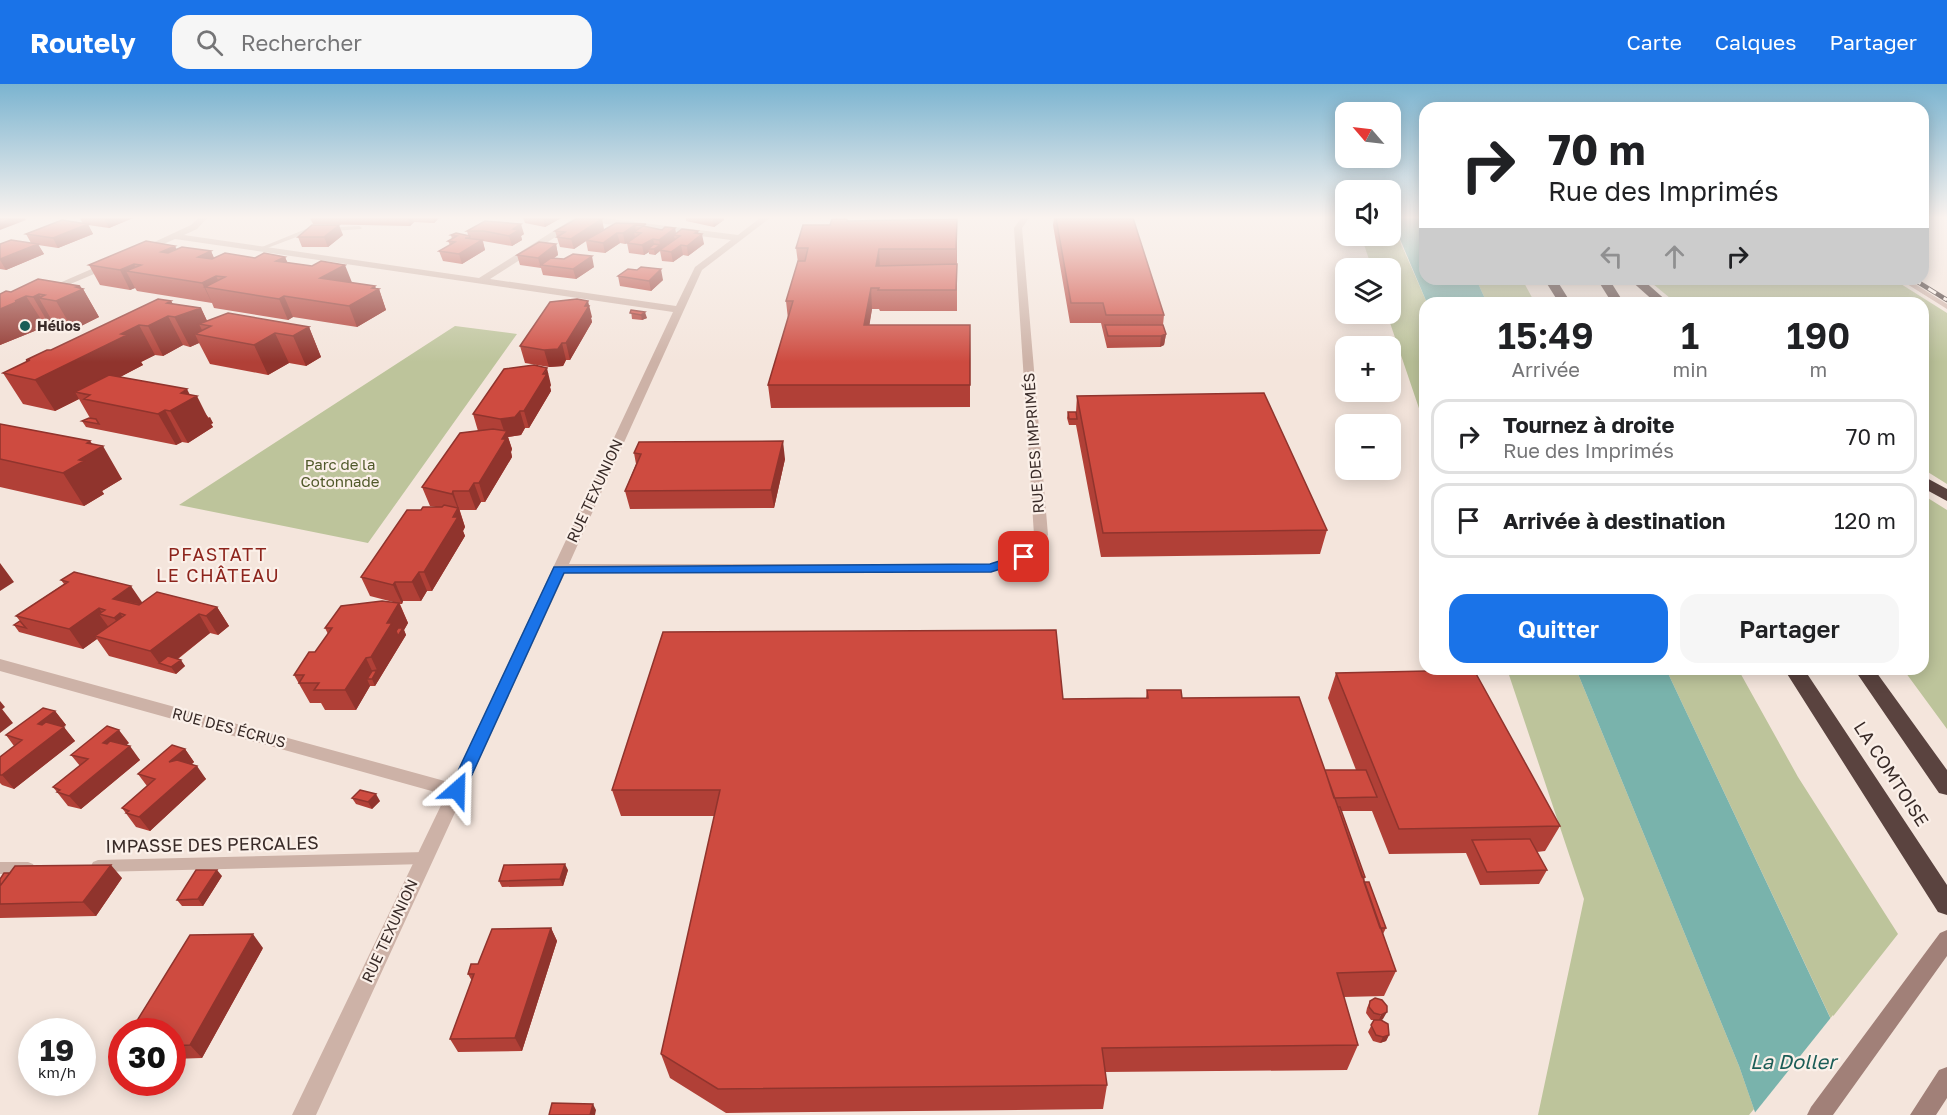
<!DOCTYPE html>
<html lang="fr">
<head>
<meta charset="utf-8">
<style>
	:root { --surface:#fff; --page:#f6f6f6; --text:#202124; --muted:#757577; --line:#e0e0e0; --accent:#1a73e8 }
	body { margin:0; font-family:"Golos Text",sans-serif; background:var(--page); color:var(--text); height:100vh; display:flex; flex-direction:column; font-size:22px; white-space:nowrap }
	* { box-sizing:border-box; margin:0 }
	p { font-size:20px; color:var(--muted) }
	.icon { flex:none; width:33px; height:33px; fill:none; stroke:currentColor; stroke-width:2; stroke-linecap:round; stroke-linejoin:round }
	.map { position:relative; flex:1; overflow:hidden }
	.side { position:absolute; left:1419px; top:213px; width:510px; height:378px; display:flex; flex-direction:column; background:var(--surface); border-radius:18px; box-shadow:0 3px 15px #0003 }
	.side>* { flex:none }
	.hud { position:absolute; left:1419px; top:18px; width:510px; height:183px; border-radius:18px; box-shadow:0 3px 15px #0003; background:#fff; color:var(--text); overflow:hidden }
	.needle { width:39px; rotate:298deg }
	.controls { position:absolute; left:1335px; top:18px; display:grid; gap:12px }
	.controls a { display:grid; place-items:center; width:66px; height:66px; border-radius:12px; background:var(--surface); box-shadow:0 3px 15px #0003; font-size:30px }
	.speed { position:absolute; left:18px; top:934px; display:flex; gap:12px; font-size:30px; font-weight:700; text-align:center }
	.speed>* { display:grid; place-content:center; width:78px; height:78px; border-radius:50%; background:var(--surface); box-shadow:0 3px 15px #0003; line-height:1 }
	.speed small { font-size:15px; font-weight:400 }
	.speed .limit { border:9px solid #d22; background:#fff; color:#111 }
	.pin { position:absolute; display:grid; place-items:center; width:51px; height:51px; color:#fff; margin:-26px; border-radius:12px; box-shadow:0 3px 9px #0006 }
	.me { position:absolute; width:66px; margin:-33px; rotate:25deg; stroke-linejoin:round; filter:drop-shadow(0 0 4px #0008) }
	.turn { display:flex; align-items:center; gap:21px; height:126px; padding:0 30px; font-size:27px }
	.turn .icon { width:78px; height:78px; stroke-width:2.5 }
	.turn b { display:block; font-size:42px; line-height:51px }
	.lanes { display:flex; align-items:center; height:57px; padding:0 30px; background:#0003; justify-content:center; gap:30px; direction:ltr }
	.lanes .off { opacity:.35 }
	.eta { display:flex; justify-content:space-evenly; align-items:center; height:102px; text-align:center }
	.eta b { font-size:36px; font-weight:600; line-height:42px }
	.button { display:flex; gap:12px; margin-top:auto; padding:12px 30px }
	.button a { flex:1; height:69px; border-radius:18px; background:var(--accent); color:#fff; font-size:24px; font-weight:600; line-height:69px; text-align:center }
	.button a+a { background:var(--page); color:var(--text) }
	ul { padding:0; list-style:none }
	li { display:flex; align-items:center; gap:18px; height:75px; margin:0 12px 9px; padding:0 18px; border:3px solid var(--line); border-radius:18px }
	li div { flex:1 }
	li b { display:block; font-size:22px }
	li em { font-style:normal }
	header { display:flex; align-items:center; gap:36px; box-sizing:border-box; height:84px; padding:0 30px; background:var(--accent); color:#fff }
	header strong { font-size:28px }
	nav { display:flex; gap:33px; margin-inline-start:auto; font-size:21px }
	.search { width:420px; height:54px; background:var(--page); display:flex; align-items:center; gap:15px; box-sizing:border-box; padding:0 21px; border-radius:18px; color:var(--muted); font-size:22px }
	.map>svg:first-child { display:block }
	.green { fill:#bdc49b }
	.water { fill:#79b3ac }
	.pier { fill:#f4e5dc }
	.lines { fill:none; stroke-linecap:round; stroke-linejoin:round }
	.service { fill:#cdb2a7; fill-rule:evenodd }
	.minor { fill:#cdb2a7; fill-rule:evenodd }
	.secondary { fill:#a18078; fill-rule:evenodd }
	.motorway { fill:#5a433f; fill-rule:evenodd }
	.rail-casing { stroke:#392b28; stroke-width:4.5 }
	.rail { stroke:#fbf0e9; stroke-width:3; stroke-dasharray:9; stroke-linecap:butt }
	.wall { fill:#b14037 }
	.shaded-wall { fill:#90342d }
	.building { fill:#ce4b40; stroke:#90342d; stroke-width:1.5 }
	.route { fill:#1a73e8; stroke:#114b97; stroke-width:1.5 }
	.poi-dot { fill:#1b5d57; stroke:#fbf0e9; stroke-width:2 }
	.labels { text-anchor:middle; stroke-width:4.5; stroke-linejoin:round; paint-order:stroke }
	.far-poi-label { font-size:14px; font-weight:bold; fill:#392b28; stroke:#fbf0e9; text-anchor:start }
	.street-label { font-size:15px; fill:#392b28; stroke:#fbf0e9 }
	.park-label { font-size:15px; fill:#50592a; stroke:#fbf0e9 }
	.quarter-label { font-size:18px; letter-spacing:1.5px; fill:#8d241c; stroke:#fbf0e9 }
	.near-street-label { font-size:18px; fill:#392b28; stroke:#fbf0e9 }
	.near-water-label { font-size:20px; font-style:italic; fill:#1b5d57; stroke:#fbf0e9 }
</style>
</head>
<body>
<header>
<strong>Routely</strong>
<div class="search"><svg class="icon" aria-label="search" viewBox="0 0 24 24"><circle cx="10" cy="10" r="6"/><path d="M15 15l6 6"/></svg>Rechercher</div>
<nav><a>Carte</a><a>Calques</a><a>Partager</a></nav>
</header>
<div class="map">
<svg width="1947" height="1031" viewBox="0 0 1947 1031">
	<rect width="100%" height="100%" fill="#f4e5dc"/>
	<path class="green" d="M1391,137L1427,219L1425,342L1387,230H1390V184H1372L1361,152H1390Z
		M1476,195H1522L1535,219H1487Z
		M1647,195H1893L1947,229V400L1923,385V219H1676Z
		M455,242L517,250L368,459L179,421Z
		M1923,411L1947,426V645L1903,585H1923Z
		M1507,585H1576L1739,982L1754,1025L1749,1031H1538L1584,815Z
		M1666,585H1738L1798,693L1898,850L1831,935Z"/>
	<path class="water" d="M1391,134H1425V195H1476L1487,219H1427Z
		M1576,585H1666L1876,1031H1756L1739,982Z"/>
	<path class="pier" d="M1833,931L1879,1031H1753Z"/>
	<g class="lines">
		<path class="service" d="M359,142L362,144L361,145L307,149L262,166L257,165L306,145Z
			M1899,195H1907L1947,220V225Z
			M425,768L430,770L432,774L430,778L425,780L98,788L93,786L91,782L93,778L98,776Z
			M0,778H28L33,780L35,784L33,788L28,790H0Z"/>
		<path class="minor" d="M198,134H207L197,145L184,151L479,194L574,134H604L738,151L760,134H770L702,186L569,480H990L1019,470L1034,451L1014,144L1021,134H1029L1022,144L1048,451L1029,476L991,488L565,489L316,1031H292L446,711L0,587V575L452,699L673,228L175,155L143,169L135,167L191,141ZM579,138H591L731,156L695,183L676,222L490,195Z
			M110,177L115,180L113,182L49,209L41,207Z"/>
		<path class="secondary" d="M1947,846V872L1833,1031H1807L1811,1023L1940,849Z
			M1947,983V1014L1936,1031H1910L1939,986Z"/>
		<path class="motorway" d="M1544,195H1556L1571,219H1559Z
			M1597,195H1609L1624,219H1612Z
			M1629,195H1642L1669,219H1656Z
			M1923,392L1947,405V417L1923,404Z
			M1784,585H1804L1947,801V831L1938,828Z
			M1854,585H1874L1947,686V711L1939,709Z"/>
		<g class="rail-casing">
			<path id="rail" d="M1913,195L1947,216"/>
		</g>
		<use href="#rail" class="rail"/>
	</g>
	<path class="wall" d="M80,134H133L109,144L88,141L93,150L58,164L38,161L44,170L6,186L0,185V160L31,159L26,150L83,140Z
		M310,134H439L434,139L414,138L410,142L313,140Z
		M523,134H561L545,143L525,139Z
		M686,134H724V136L714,143L686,137Z
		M1054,134H1133L1164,231L1163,241L1166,250L1164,261L1160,263L1107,264L1101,239H1070L1053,141Z
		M957,135V227H880L879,225H872L869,241H970V323L771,324L768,301L788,235L786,217L798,179L796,164L830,141L848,137Z
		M485,137L524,150L521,152L522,156L512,162L483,157L485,166L462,180L443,177L439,167L450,161L448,157L452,155L451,151H468L467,147Z
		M616,139L662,146L675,144L676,150L698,147V150L704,160L688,172L683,171L673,178L662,177L660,167L655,171L649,170V168L644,171L629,169L627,159L635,153L625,160L620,159L605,169L588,167L586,157L574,165L560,163L555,147L604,145L596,150Z
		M343,151L328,163H302L298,153Z
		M556,160L558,171L554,174L594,183L576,195L543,191L541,184L520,181L517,171Z
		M177,165L211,167L214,175L285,173L287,178L352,199L375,202L376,205H379L386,226L357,243L293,233L288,236L214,224L212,219L137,207L135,204L130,206L100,201L89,181Z
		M618,192L663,196L651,207L620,202Z
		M80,202L81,204L83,205L99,233L73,246L56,243L54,240L50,242L44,240L35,244L37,246L0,261V210Z
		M171,217L173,220L201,224L207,237L309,243L321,273L306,282L289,279L268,291L210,280L199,259L190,263L183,261L163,272L155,271L141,278L143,281L120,293L190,311L213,339L211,340L213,343L188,359L182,358L176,361L86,343L82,337L90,334L79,315L55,327L23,320L3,289L27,278L26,276Z
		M631,226L647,234L642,236L632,235Z
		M592,233L591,234L592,238L570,276H566L563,282L549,283L525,279L520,262Z
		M551,301L550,303L551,307L529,344H525L521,351L508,353L512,365L511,368L512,373L485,418H481L476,426H460V427L465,443L463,447L465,452L432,507H427L421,517H403L402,520H400L408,539L404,546L406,551L375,602H370L356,626H325L321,619H310L294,591L315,568L328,550L325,544L397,519L370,512L361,493L421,426L436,423L430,422L422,403L478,347L473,330Z
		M1077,312L1327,446L1320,470L1101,473L1076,341H1069L1067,334L1068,328H1076Z
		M0,340L90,357L122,395L102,407L104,410L84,422L0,403Z
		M634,369L785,375L774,424L630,425L625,407L636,380Z
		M61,496L142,519L217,523L229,542L218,551L210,549L178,575L185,582L176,590L109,572L97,555L83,565L19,548L14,541L20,537L16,532L64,500Z
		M1336,589L1560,742L1545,767L1537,768L1547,786L1539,800L1480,801L1466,769L1389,770L1372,727H1341L1365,793L1364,797L1386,844L1383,850L1396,887L1384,912L1344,913L1358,961L1347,986L1105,988L1107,1001L1103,1025L726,1029L670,994L661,970L715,732H621L612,706L1063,615L1146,614L1147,606L1182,614L1325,686H1356L1328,614Z
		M55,627L66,641L63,643L75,657L14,705L2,701L0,699V673L14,662L6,651Z
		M129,659L126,661L140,676L81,725L68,722L53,703L80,682L71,671Z
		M185,665L194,678L192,680L206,695L150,747L136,743L122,724L147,702L138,690Z
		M352,714L380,717L372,725L356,720Z
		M568,786L563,802L502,803L499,797Z
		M222,792L203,822H182L177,816Z
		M122,794L96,832L0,834V795Z
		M551,844L557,857L522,967L458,968L450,955L472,897L468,890L478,880Z
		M263,864L202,974L173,975L172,976V948Z
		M1370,917L1383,935L1381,936L1389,951L1386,957L1380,959L1373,957L1368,948L1374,936H1371L1366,929L1367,924Z"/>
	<path class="shaded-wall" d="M14,134H25L26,136L0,146V139Z
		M104,134H133L109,144Z
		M407,134H413L414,138L410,142Z
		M433,134H439L434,139Z
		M543,134H561L545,143Z
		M713,134H724V136L714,143Z
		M602,135L604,145L574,165L571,155Z
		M957,135V154L956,184V165Z
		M88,140L93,150L58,164L53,154Z
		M521,140L524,150L521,152L522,156L512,162L509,152L513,145Z
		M339,141L343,151L328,163L324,153Z
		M635,141L636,148H634L635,153L625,160L623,149Z
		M675,144L676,151H674L675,156L661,166L659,156Z
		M698,147L699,153L702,150L704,160L688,172L687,162L695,149Z
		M617,149L620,159L605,169L603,159Z
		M470,152L473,162L482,156L485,166L462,180L459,170L469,154Z
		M653,155L655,164L660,161L661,166L655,171L654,165H648L649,168L644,171L642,161Z
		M38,160L44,170L6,186L0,176V175Z
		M556,160L558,171L544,181H541V184L538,174Z
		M681,161L683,171L673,178L671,168Z
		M175,162L185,181L161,168Z
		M879,165L880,184L876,182Z
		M211,167L220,187L198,173Z
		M592,172L594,183L576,195L573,185Z
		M285,173L293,192L276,177Z
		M134,180L139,189L126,187L135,204L130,206L120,186Z
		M345,181L353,201L320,194Z
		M661,185L663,196L651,207L649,197Z
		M216,192L223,206L205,203L212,219L202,199Z
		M80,202L82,205H83L99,233L73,246L56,217Z
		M375,202L376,206L379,205L386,226L357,243L349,222Z
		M871,204L872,225L866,263L864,241Z
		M39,210L41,214H39L54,240L50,242L33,213Z
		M26,212L44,240L35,244L37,246L0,261V225Z
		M284,212L293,233L288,236L279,215Z
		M171,217L179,232L201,224L209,241L199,240L205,252L195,250L199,259L190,263L167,219Z
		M588,217L592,233L591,234L592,238L570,276L566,259Z
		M645,228L647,234L642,236L641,231Z
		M168,232L183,261L163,272L148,242Z
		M139,241L155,271L141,278L143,281L86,311L75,308L79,315L55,327L35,296Z
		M309,243L321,273L306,282L293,252Z
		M275,249L289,279L268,291L254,261Z
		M1166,250L1164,261L1160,263L1161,252Z
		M562,259L566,276L563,282L549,283L544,266Z
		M547,284L551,301L550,303L551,307L529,344L524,327Z
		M187,305L192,315L197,312L208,334L210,333L213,339L211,340L213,343L188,359L170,327L181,309Z
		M165,326L182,358L176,361L158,330Z
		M520,327L525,344L521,351L508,353L512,365L511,368L512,373L485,418L479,399L505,350L500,335Z
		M90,357L95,366L103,362L122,395L102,407L104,410L84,422L63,389L79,376L87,359Z
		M783,357L785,375L774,424L771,406Z
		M474,399L481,418L476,426L469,407Z
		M453,407L465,443L463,447L465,452L432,507L424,488L458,425L452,410Z
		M0,479L14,498L0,507Z
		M419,488L427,507L421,517L412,498Z
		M395,498L403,517L402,520L393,501Z
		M131,502L144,521L113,515Z
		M399,519L408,539L404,546L406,551L375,602L372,595H367L370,602L356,626L345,606L366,574L374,591L377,586L371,573L387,539Z
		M217,523L229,542L218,551L206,532Z
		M99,524L104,531L99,530L110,545L95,552L97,555L83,565L69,545Z
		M120,529L133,549L127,553L114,534Z
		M199,530L210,549L168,582L159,579L150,567Z
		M181,576L185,582L176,590L171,583Z
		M0,617L5,623L0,627Z
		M2,625L13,639L0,649V627Z
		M55,627L66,641L49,653L38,640Z
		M64,643L75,657L14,705L2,691Z
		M119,646L129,659L113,672L103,659Z
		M130,662L140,676L81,725L69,712Z
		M185,665L194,678L179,691L169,678Z
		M197,682L206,695L150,747L139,733Z
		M376,710L380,717L372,725L368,718Z
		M565,780L568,786L563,802L560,795Z
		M111,781L122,794L96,832L83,818Z
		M217,786L222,792L203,822L198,815Z
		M551,844L557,857L522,967L515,954Z
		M253,850L263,864L202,974L190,961Z
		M1387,928L1383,935L1378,938L1381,931Z
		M1389,951L1386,957L1380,959L1383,953Z
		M593,1020L596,1026L595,1031H590Z"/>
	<path class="building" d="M0,134H14L0,139Z
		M578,134L602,135L571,155L557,153L565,148L555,147Z
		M1056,134H1133L1164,231H1106L1103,219H1071Z
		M832,135H847V137L957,135L956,165H879L876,182L957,180L956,206H878L879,204H871L864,241H970V301H768L793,217H786L798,177H805L808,164H796L803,141H830Z
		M62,136L88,140L53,154L26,150Z
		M485,137L521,140L513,145L519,146L509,152L484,147H467Z
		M616,139L646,140L642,142L635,141L623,149H617L603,159L586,156Z
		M312,141H339L324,153H298Z
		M643,142L662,146L665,143L675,144L659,156L653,155L642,161L627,159L641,149L634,148Z
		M682,145L698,147L695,149L702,150L687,162L681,161L671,168L660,166L680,152L674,151Z
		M456,149L470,152L469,154H465L482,156L459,170L439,167L455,158L448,157L457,152L451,151Z
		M11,156L38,160L0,175V160Z
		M146,157L175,162L161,168L168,169L182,163L211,167L198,173L212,175L225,169L255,174L264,169L285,173L276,177L312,182L321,177L345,181L320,194L375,202L372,204L379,205L349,222L284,212L279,215L205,203L225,193L216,192L202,199L126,187L141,181L134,180L120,186L89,181Z
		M539,158L556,160L538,174L517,171Z
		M654,160L660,161L654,165H648Z
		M573,170L592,172L573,185L541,181L551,174L564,175Z
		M641,183L661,185L649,197L618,192L628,185L637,186Z
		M38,195L80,202L76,203L83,205L56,217L39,214L45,211L39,210L33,213L26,212L15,217H19L0,225V210L6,207L11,208Z
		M158,215L171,217L167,219L201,224L175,233L168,232L148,242L139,241L121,250L127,251L35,296L3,289L30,276H26L47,266H51Z
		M577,215L588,217L585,222H589L566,259H562L558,265L544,266L520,262L550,218Z
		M631,226L645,228L641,231L630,229Z
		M228,229L309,243L293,252L275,249L254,261L195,250L211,242L199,240Z
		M1105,241H1163L1166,250L1161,252H1108Z
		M534,281L547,284L543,290H547L524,327H520L515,333L500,335L473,330L504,285Z
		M109,291L187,305L181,309L197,312L170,327L165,326L158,330L84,315L90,311L75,308Z
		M1264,309L1327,446L1103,449L1077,312Z
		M1068,328H1076L1077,335H1069Z
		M89,334L96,335L99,340L82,337Z
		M0,340L90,357L87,359L103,362L79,376L84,377L63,389L0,375Z
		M493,345L507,347L502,355H506L479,399H474L469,407H453L452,410L422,403L460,349Z
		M783,357L771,406L625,407L641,370L634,369L639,358Z
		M444,421L458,424L453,433H458L424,488H419L412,498H395L393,501L361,493L407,426H421L423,423H442Z
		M74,488L131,502L113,515L139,521L157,508L217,523L206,532L199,530L150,567L95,552L125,531L120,529L114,534L99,530L105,526L99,524L69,545L16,532L68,498L61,496Z
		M382,517L399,519L387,539H392L371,573L366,574L345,606H314L319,599H299L304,591H294L309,568H315L332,544H325L341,522Z
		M20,537L26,544L14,541Z
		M398,544H403L398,552L396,547Z
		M1056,546L1063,615L1148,614L1147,606H1181L1182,614L1299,613L1396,887L1337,889L1358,961L1102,964L1107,1001L718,1005L661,970L720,706H612L663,548Z
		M168,572L181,576L171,583L159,579Z
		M377,586L372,595H367L372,587Z
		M1474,586L1560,742L1399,745L1336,589Z
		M43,624L55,627L38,640L42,641L46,638L64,643L2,691H0V673L22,656L6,651Z
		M107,642L119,646L103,659L107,660L110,657L130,662L69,712L57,708L60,706L53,703L88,675L71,671Z
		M172,661L185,665L169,678L177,676L197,682L139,733L126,729L129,727L122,724L155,695L138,690Z
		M1325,686H1366L1377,713L1334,714Z
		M360,706L376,710L368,718L352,714Z
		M1338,723H1340L1365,793H1362Z
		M1530,755L1547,786L1487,788L1472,756Z
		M565,780L560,795L499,797L504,781Z
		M111,781L83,818L0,820V802L15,782Z
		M196,786H217L198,815L177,816Z
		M4,789H10L0,802V795Z
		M1364,798H1369L1386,844H1380Z
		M551,844L515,954L450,955L474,890H468L471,880H478L492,845Z
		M253,850L190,961L172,962V948H130L190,851Z
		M1375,914L1382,916L1387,922V928L1381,931L1374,929L1369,923L1370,917Z
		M1374,936H1381L1388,940L1389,951L1383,953L1376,951L1371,941Z
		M552,1019L593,1020L590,1031H549Z"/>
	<linearGradient id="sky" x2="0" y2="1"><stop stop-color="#7bb4d0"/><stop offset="0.48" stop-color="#faf3ef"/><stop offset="1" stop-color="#faf3ef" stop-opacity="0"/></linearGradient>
	<rect width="1947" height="278" fill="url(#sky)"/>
	<path class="route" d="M1024,469L1031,473L1029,476L991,488L564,489L465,706L463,711L457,713L451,711L449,706L554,483L990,480Z"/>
	<circle class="poi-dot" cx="25" cy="242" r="6"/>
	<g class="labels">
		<g class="far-poi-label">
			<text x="37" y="247">Hélios</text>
		</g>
		<g class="street-label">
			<text transform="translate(1034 359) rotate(-94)" y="5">RUE DES IMPRIMÉS</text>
			<text transform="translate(595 407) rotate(-65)" y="5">RUE TEXUNION</text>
			<text transform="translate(229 644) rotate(15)" y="5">RUE DES ÉCRUS</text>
			<text transform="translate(390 847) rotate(-65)" y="5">RUE TEXUNION</text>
		</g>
		<g class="park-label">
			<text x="340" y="386">Parc de la<tspan x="340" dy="17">Cotonnade</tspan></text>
		</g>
		<g class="quarter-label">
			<text x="218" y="477">PFASTATT<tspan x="218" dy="21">LE CHÂTEAU</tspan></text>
		</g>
		<g class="near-street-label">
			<text transform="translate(1891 690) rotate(57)" y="6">LA COMTOISE</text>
			<text transform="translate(212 761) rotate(-1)" y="6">IMPASSE DES PERCALES</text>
		</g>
		<g class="near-water-label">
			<text x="1793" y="985">La Doller</text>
		</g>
	</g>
</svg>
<div class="controls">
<a><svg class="needle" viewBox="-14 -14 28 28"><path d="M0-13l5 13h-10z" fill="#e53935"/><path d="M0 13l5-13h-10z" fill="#757577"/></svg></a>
<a><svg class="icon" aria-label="sound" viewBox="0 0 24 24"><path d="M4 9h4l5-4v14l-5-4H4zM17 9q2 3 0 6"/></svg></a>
<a><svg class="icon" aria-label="layers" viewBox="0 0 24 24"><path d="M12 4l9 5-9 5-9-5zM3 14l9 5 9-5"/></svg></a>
<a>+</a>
<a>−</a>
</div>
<div class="speed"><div>19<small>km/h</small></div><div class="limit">30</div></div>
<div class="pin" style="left:1024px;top:473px;background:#d93025"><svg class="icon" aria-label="arrive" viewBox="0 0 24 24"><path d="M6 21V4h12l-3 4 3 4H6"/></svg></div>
<svg class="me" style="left:457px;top:706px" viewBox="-20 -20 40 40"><path d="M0-17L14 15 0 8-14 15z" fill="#1a73e8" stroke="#fff" stroke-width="4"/></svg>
<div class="hud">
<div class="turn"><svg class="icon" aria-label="right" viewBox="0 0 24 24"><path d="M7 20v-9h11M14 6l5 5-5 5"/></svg><div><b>70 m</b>Rue des Imprimés</div></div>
<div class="lanes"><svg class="icon off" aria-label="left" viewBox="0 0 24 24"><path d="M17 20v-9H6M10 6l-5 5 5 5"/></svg><svg class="icon off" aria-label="ahead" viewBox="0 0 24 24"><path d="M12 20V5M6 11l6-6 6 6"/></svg><svg class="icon" aria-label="right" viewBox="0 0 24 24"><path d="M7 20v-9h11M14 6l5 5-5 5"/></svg></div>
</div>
<section class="side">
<div class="eta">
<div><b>15:49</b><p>Arrivée</p></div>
<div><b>1</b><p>min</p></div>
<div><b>190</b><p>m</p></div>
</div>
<ul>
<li><svg class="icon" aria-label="right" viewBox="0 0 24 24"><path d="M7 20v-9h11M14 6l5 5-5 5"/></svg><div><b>Tournez à droite</b><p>Rue des Imprimés</p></div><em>70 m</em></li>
<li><svg class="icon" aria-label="arrive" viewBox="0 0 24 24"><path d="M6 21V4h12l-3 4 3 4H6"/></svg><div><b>Arrivée à destination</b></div><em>120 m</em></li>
</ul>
<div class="button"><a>Quitter</a><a>Partager</a></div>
</section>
</div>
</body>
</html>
